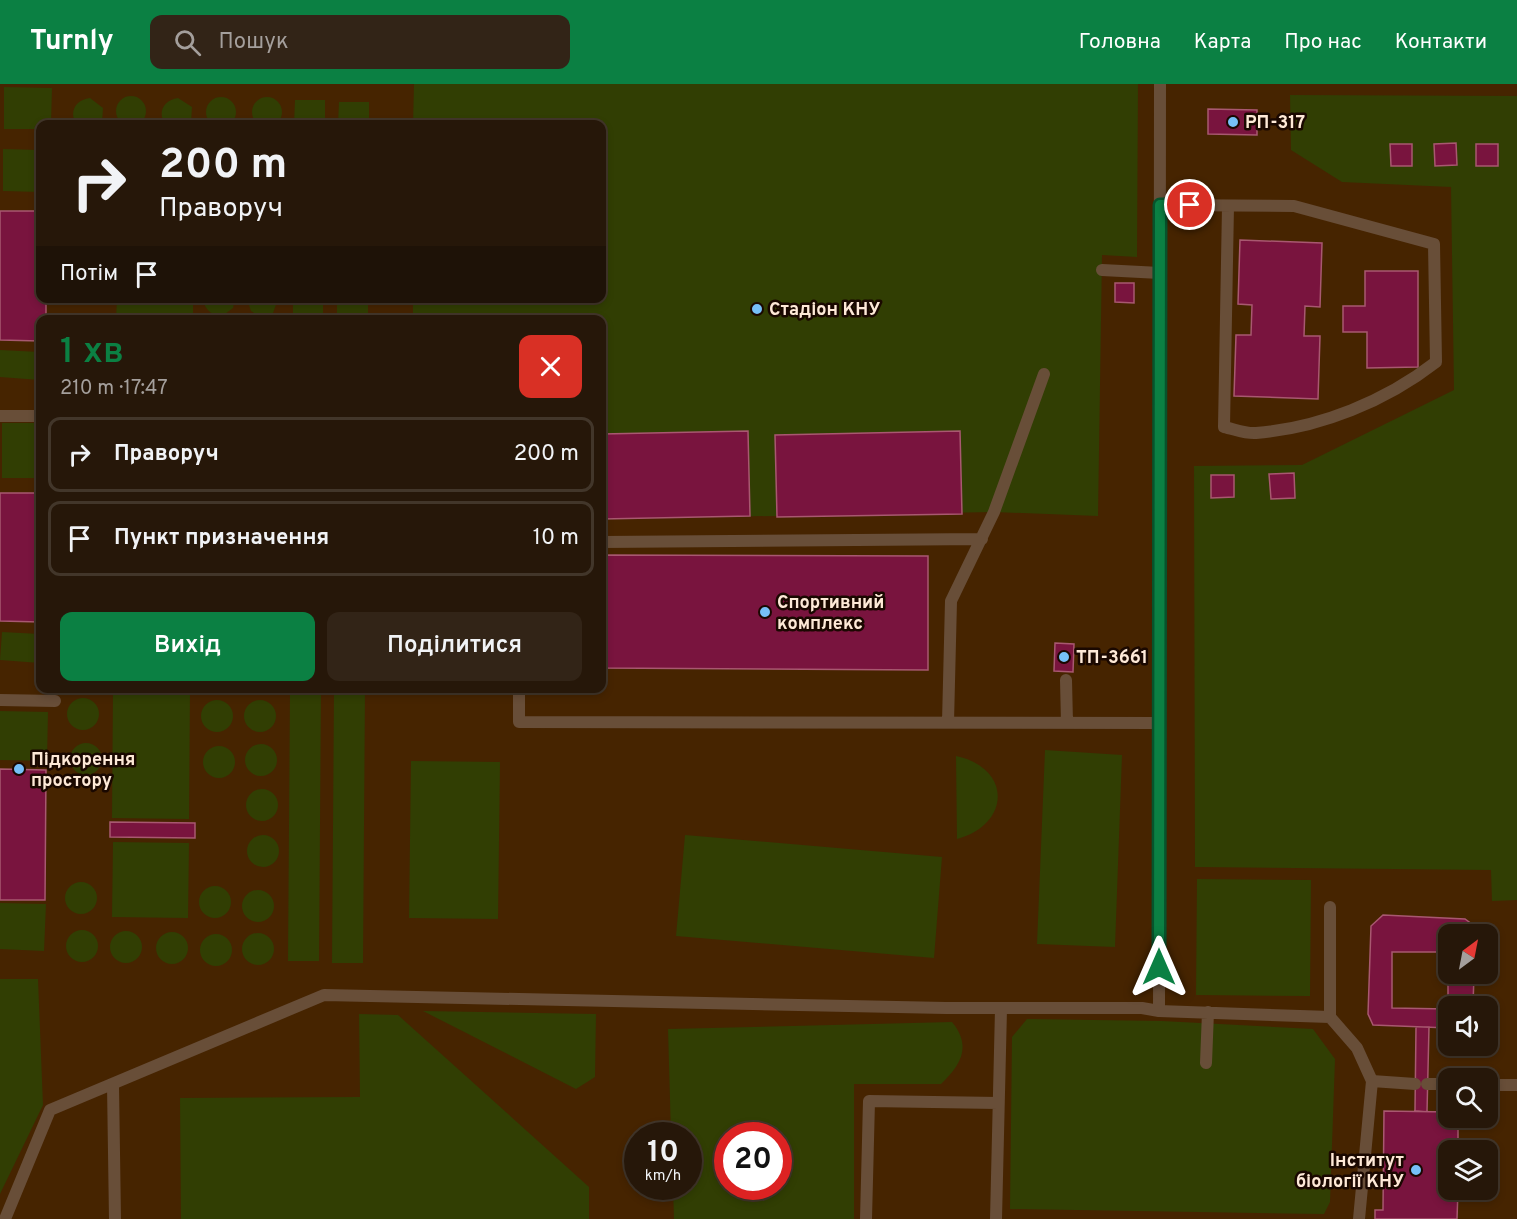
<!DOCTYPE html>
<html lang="uk">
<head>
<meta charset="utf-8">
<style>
	:root { --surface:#261709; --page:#322417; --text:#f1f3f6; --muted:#a49f9c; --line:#42362a; --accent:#0b8043 }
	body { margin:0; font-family:Overpass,sans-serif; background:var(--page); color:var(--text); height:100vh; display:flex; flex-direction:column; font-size:22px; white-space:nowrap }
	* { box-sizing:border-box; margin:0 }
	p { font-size:20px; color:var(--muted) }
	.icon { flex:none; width:33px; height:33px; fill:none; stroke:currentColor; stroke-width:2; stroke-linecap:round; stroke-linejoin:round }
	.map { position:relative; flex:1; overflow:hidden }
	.panel { position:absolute; left:36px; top:231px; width:570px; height:378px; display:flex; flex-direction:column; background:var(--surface); border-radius:12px; box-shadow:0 3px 9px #0003,0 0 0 2px var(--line) }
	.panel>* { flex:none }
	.banner { position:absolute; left:36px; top:36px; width:570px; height:183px; border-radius:12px; box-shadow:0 3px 9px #0003,0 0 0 2px var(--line); background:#261709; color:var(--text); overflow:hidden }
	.needle { width:39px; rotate:32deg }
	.tools { position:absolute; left:1438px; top:840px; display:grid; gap:12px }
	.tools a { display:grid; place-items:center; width:60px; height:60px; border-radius:12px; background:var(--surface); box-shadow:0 3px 9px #0003,0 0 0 2px var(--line); font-size:30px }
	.speed { position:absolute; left:624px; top:1038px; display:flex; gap:12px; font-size:30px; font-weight:700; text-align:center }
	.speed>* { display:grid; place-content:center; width:78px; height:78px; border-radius:50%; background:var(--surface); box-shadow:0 3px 9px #0003,0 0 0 2px var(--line); line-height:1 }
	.speed small { font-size:15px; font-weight:400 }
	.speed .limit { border:9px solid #d22; background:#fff; color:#111 }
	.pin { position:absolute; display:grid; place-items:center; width:51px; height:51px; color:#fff; margin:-26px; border:3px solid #fff; border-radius:50%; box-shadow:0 2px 6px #0007 }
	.me { position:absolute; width:66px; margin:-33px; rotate:0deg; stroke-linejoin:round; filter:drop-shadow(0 0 4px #0008) }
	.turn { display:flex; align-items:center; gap:21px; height:126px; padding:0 24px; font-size:27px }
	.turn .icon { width:78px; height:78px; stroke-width:2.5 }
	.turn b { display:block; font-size:42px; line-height:51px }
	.then { display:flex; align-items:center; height:57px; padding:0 24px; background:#0003; gap:12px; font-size:22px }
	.round { display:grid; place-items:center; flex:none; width:63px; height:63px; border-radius:12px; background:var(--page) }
	.overview { display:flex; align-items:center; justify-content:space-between; height:102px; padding:0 24px }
	h1 { font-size:36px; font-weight:600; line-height:45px; color:var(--accent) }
	.button { display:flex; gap:12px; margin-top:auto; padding:12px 24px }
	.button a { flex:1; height:69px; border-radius:12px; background:var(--accent); color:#fff; font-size:24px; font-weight:600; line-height:69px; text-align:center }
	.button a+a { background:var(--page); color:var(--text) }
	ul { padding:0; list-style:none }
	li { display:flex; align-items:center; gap:18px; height:75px; margin:0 12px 9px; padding:0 12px; border:3px solid var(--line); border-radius:12px }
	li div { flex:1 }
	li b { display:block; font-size:22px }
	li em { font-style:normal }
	header { display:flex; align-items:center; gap:36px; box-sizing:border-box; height:84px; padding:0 30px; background:var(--accent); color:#fff }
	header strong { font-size:28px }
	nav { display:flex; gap:33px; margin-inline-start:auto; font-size:21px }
	.search { width:420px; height:54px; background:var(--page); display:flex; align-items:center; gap:15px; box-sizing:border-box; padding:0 21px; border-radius:12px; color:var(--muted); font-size:22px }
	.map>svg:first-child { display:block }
	.built { fill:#462400; fill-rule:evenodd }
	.green { fill:#313e03; fill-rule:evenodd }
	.building { fill:#79143e; stroke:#a85870; stroke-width:1.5; fill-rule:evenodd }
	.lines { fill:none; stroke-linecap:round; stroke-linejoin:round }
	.service { stroke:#684e38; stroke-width:12 }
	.route-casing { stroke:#07532c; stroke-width:15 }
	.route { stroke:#0b8043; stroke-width:10 }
	.poi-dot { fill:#76c0f7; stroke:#1a0800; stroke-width:2 }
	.labels { text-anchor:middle; stroke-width:5; stroke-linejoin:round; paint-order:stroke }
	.poi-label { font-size:18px; font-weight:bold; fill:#fee9d7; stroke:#1a0800; text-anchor:start }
</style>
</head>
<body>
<header>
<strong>Turnly</strong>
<div class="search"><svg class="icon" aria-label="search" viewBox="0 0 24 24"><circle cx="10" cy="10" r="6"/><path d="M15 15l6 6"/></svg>Пошук</div>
<nav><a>Головна</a><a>Карта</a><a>Про нас</a><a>Контакти</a></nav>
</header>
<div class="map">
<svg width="1517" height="1135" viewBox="0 0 1517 1135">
	<rect width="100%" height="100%" fill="#331f0c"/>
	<path class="built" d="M0,0H1517V1135H0ZM40,40H602V214H40ZM40,236H602V604H40ZM1449,850H1488V890H1449ZM1449,922H1488V962H1449ZM1449,994H1488V1034H1449ZM638,1052H688V1102H638ZM728,1052H778V1102H728ZM1449,1066H1488V1106H1449Z"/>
	<path class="green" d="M414,0H1138L1137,173L1102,171L1098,432L994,428L602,435V236H413V215L602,214V40H413Z
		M4,3L52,4L51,40H40V45H4Z
		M1290,11L1517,12V816L1492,817L1491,786L1195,783L1194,382L1302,381L1454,306L1451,103L1342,98L1291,66Z
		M116 27a15 15 0 1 1 30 0a15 15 0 1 1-30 0Z
		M252 28a15 15 0 1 1 30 0a15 15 0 1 1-30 0Z
		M206 28a15 15 0 1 1 30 0a15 15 0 1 1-30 0Z
		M90,14L103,24L102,39L76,40C69,28 75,16 90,14Z
		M178,14L192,23L191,39L165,40C157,28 164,16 178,14Z
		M295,16H325V40H294Z
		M339,18H369V40H338Z
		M3,65L40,66V108L3,107Z
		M117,215H193V235H116Z
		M203,215H235L233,224L225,230C213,233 205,227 203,215Z
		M247,215H278L273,229L259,232L251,227Z
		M293,215H323V235H293Z
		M337,215H368V235H337Z
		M0,266L40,268V296L0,293Z
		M2,339H40V394H2Z
		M2,548L40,550V579L0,576Z
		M113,605H190L189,735L112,734Z
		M290,605H321L319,877H288Z
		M334,605H365L363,879H332Z
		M67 630a16 16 0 1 1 32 0a16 16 0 1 1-32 0Z
		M244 632a16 16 0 1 1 32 0a16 16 0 1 1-32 0Z
		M201 632a16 16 0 1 1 32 0a16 16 0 1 1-32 0Z
		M0,627L48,628L47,677L0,676Z
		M70 675a16 16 0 1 1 32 0a16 16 0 1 1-32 0Z
		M245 676a16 16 0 1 1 32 0a16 16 0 1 1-32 0Z
		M203 678a16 16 0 1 1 32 0a16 16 0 1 1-32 0Z
		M1045,666L1122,671L1115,863L1037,860Z
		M956,672C1012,684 1011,740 957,755Z
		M411,677L500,678L498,835L409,834Z
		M246 721a16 16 0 1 1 32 0a16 16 0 1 1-32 0Z
		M685,751L942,773L934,874L676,852Z
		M247 767a16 16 0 1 1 32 0a16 16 0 1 1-32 0Z
		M113,758L189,759L188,834L112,833Z
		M1197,795L1311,796L1310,912L1196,911Z
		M65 814a16 16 0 1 1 32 0a16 16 0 1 1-32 0Z
		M199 818a16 16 0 1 1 32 0a16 16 0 1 1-32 0Z
		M242 822a16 16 0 1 1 32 0a16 16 0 1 1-32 0Z
		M0,819L46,820L44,867L0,865Z
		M66 862a16 16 0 1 1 32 0a16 16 0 1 1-32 0Z
		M110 863a16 16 0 1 1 32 0a16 16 0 1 1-32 0Z
		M156 864a16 16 0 1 1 32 0a16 16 0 1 1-32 0Z
		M242 865a16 16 0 1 1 32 0a16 16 0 1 1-32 0Z
		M200 866a16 16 0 1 1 32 0a16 16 0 1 1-32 0Z
		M0,895H38L43,1021L0,1110Z
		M423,927L596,930L595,993L576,1005Z
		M359,930L398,931L589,1103V1135H181L180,1014L360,1013Z
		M1027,935L1162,937L1313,945L1335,975L1330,1118L1324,1130L1010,1125L1012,953Z
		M952,938C972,962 961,981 941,1000H854V1135H674L673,1103L688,1102V1052L671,1051L668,945ZM728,1052H778V1102H728Z"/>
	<path class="building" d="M1208,25L1257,26V51L1208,50Z
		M1456,59L1457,81L1435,82L1434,60Z
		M1390,60H1412V82H1391Z
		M1476,60H1498V82H1476Z
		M0,127H40V214H46V236H40V257L0,256Z
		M1240,156L1322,159L1320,223L1305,222L1304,252H1320L1318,315L1234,312L1236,251H1251L1252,221L1238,220Z
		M1365,187H1418V283L1367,284V248H1343V222H1365Z
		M1115,199H1134V219L1115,218Z
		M748,347L750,432L602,435V350Z
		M960,347L962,430L777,433L775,351Z
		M1294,389L1295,414L1271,415L1269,390Z
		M1211,391H1234V413L1211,414Z
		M0,409H40V538L0,537Z
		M602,471L928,472V586L602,584Z
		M1055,559L1074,560L1073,588L1054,587Z
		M0,685L46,686L45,816H0Z
		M110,738L195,739V754L110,753Z
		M1383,831L1465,835L1476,843L1475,850H1449V890H1474L1473,922H1449V944L1373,941L1368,930L1371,842ZM1392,868H1448V925L1392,924Z
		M1416,943H1429L1427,1028L1415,1027Z
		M1384,1027L1449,1028V1034H1458V1066H1449V1106H1458L1457,1135H1375V1126H1383Z"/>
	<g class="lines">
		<path class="service" d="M1160,121L1294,122L1434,160L1436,278C1386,317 1320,344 1256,349C1246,350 1234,345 1224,343L1228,122
			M1102,186L1160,189
			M0,332H40
			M602,458L982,455
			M1066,596L1067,639
			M519,604V638L1159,639
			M0,616L55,617
			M948,638L951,517L994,428L1044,290
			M1159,927L1160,0
			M1330,933V823
			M1206,979L1208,928
			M1372,997L1415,1000
			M1427,1000H1449
			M113,1001L115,1135
			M1488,1001H1517
			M5,1135L50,1026L324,911L946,924H1142L1159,927L1330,933L1357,964L1372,997L1359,1135
			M866,1135L869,1017L998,1019
			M996,1135L1001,925"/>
	</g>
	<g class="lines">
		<g class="route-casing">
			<path id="route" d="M1159,883L1160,121H1190"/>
		</g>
		<use href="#route" class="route"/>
	</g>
	<g class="poi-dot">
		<circle cx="1233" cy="38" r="6"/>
		<circle cx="757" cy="225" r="6"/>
		<circle cx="765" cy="528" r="6"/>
		<circle cx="1064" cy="573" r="6"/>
		<circle cx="19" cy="685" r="6"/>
		<circle cx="1416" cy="1086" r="6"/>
	</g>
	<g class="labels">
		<g class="poi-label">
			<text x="1245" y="44">РП-317</text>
			<text x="769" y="231">Стадіон КНУ</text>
			<text x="777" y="524">Спортивний<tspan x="777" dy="21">комплекс</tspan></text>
			<text x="1076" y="579">ТП-3661</text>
			<text x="31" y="681">Підкорення<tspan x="31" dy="21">простору</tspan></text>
			<text x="1404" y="1082" text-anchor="end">Інститут<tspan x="1404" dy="21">біології КНУ</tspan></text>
		</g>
	</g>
</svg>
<div class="tools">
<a><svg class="needle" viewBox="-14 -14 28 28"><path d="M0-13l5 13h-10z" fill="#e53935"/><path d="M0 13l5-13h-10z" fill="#a49f9c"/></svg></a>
<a><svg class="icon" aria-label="sound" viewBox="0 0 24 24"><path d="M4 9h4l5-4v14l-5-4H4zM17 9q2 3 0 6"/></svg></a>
<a><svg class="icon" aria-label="search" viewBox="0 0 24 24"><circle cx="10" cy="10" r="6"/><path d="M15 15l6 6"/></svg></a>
<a><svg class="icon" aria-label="layers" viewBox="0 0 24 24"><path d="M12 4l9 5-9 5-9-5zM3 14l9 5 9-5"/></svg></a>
</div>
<div class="speed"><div>10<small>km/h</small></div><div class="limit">20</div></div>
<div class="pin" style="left:1190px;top:121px;background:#d93025"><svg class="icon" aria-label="arrive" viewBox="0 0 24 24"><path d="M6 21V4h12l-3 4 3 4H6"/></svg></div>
<svg class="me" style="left:1159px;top:883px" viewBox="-20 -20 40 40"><path d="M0-17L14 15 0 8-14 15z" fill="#0b8043" stroke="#fff" stroke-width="4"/></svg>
<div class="banner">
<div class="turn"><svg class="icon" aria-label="right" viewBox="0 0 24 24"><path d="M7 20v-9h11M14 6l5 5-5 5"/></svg><div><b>200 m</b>Праворуч</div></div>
<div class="then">Потім<svg class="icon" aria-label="arrive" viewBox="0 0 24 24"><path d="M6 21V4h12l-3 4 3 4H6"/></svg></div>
</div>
<section class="panel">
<div class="overview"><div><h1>1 хв</h1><p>210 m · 17:47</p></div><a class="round" style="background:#d93025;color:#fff"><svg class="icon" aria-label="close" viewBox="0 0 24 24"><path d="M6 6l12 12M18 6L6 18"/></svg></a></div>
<ul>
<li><svg class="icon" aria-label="right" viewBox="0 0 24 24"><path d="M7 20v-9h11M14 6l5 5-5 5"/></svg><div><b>Праворуч</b></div><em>200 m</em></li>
<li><svg class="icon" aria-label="arrive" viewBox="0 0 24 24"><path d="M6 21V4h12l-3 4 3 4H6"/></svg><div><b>Пункт призначення</b></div><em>10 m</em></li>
</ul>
<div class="button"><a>Вихід</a><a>Поділитися</a></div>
</section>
</div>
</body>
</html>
